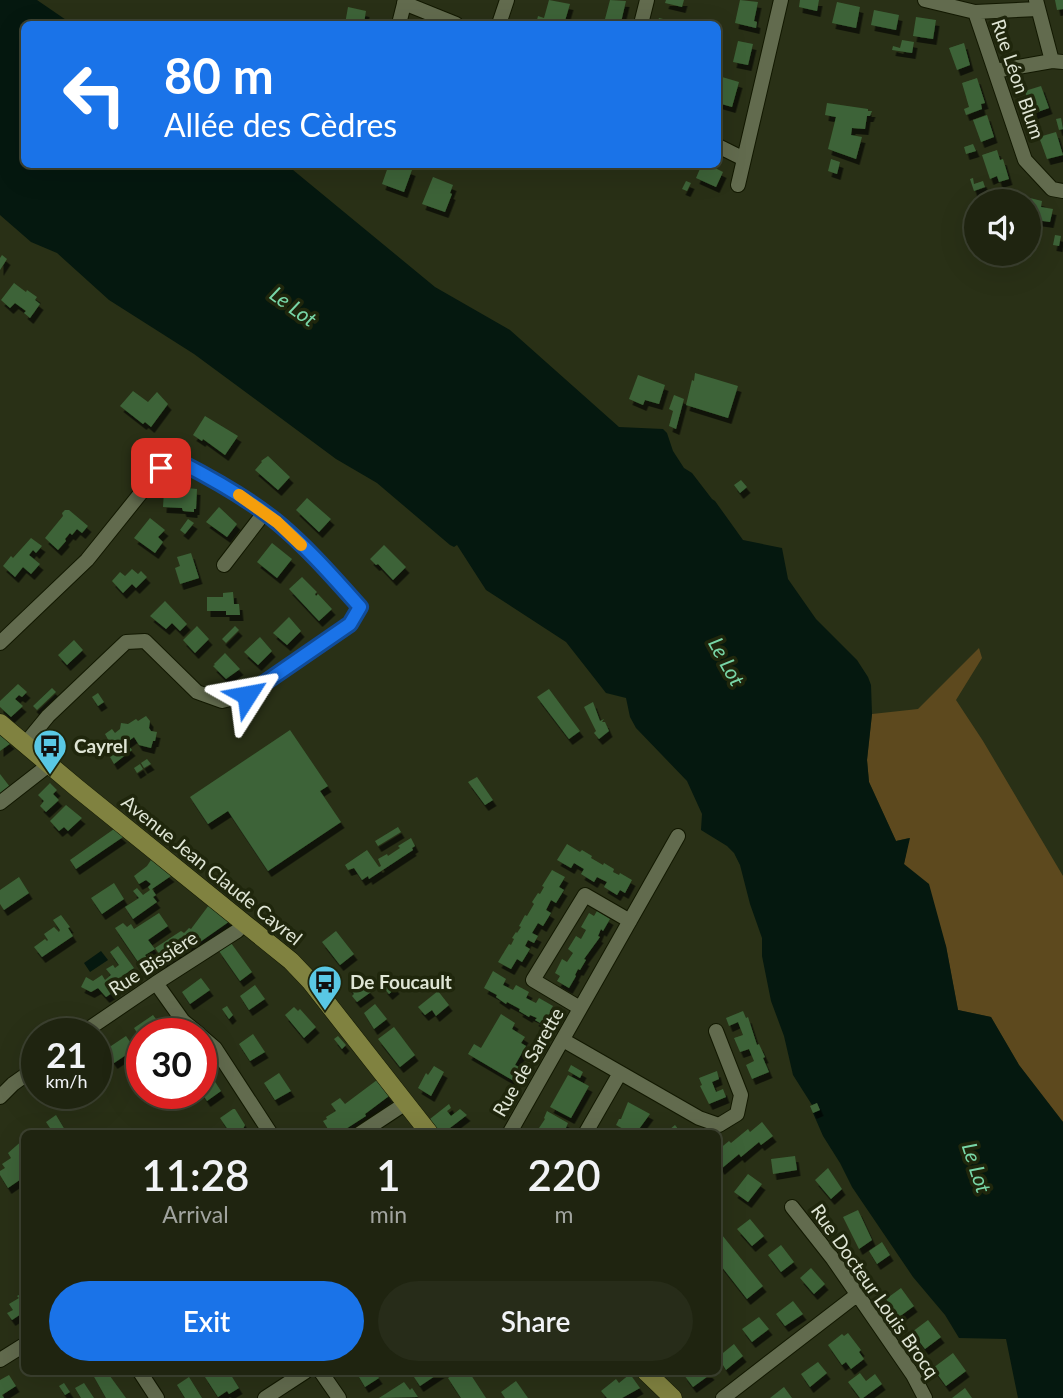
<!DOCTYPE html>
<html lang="en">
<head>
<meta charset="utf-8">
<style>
	:root { --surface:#1f2410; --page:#272c19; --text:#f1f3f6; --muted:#a1a49f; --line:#3c4130; --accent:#1a73e8 }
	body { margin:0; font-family:Lato,sans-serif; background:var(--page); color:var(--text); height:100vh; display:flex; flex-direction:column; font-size:26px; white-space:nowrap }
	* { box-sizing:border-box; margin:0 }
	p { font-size:23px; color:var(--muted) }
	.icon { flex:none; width:38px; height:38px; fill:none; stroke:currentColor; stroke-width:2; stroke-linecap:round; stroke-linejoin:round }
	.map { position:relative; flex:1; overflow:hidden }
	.side { position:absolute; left:21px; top:1130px; width:700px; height:245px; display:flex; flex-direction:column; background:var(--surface); border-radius:10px; box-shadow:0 7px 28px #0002,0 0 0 2px var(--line) }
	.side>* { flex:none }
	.guide { position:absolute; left:21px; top:21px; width:700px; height:147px; border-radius:10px; box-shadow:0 7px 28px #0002,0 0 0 2px var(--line); background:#1a73e8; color:#fff; overflow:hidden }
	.buttons { position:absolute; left:964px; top:189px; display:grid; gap:14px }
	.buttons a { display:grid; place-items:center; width:77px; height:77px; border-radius:50%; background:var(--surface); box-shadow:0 7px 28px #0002,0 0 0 2px var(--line); font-size:35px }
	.speed { position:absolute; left:21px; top:1018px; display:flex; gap:14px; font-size:35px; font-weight:700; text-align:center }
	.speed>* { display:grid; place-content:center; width:91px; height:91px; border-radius:50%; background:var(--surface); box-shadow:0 7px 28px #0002,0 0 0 2px var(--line); line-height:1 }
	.speed small { font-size:18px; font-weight:400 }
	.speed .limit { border:10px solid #d22; background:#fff; color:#111 }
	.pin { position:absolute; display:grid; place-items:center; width:60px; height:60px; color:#fff; margin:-30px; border-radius:14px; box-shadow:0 4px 10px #0006 }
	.me { position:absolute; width:77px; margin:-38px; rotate:56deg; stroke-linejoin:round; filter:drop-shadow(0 0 5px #0008) }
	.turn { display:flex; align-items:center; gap:24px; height:147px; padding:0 28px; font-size:32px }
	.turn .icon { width:91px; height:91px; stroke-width:2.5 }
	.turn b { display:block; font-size:49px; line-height:60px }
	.eta { display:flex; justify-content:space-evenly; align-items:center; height:119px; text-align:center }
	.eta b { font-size:42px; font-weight:600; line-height:49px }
	.button { display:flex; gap:14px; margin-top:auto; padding:14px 28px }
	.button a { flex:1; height:80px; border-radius:42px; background:var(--accent); color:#fff; font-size:28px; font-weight:600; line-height:80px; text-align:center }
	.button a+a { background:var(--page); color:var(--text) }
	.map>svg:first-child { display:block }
	.green { fill:#5d491e }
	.water { fill:#05180f }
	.building { fill:#3c6437; filter:url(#shadow) }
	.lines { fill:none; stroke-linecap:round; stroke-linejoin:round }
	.minor-casing { stroke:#121801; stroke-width:16 }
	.secondary-casing { stroke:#121801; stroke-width:19 }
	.minor { stroke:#626b4e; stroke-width:14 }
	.secondary { stroke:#808240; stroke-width:18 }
	.route-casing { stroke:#114b97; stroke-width:18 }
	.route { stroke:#1a73e8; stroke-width:12 }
	.slow { stroke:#f59e0b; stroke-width:12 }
	.labels { text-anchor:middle; stroke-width:7; stroke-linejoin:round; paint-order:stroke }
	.street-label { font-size:19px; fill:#dfe5d5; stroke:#1f260c }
	.poi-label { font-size:19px; font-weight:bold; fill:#dfe5d5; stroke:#1f260c; text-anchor:start }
	.water-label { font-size:21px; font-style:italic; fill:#78d6a7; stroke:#1f260c }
</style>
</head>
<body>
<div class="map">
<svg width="1063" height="1398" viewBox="0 0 1063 1398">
	<defs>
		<filter id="shadow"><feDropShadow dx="3.5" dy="6" stdDeviation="0" flood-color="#0009"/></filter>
	</defs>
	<rect width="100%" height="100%" fill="#293016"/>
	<path class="green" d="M979,648L982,658L956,700L983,741L1063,876V1122L1019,1065L991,1017L958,1010L946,946L904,864L909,838L896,841L869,782L867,760L872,714L918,709Z"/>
	<path class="water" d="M0,0H37L72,24H24V164L287,165L435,287L510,330L619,427L663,429L667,433L673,451L684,468L692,473L712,499L715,501L743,540L782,548L788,579L816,619L857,660L868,677L871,685L872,714L867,760L869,782L896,841L910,838L904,864L929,884L946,946L958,1010L991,1017L1019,1065L1063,1122V1398H1018L1006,1339L959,1338L945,1315L913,1277L852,1187L840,1163L823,1136L813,1113L820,1110L817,1103L812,1105L793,1075L784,1036L771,1001L762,956V938L750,904L740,865L734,853L727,846L701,830L702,814L687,781L636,728L630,717L626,698L606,693L566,642L486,590L457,545L454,547L450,545L377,483L336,459L194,354L109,300L57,253L31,242L0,215Z
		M101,951L108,960L90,972L84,963Z"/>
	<path class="building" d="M549,0L570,4L564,24H536L538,16L544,18Z
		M610,0L626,1L621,22L605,19Z
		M666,0H684L682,7L665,3Z
		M740,0L758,2L754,21L757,22L756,28L735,23Z
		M800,0H819L817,11L799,7Z
		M1055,0H1063V9L1057,10Z
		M837,2L860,7L856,28L832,23Z
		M348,7L366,11L364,23L345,24Z
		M874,10L899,15L896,30L871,25Z
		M916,17L936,20L933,39L913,36Z
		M659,18L676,22L675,24H657Z
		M902,40L914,42L912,53L892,50L893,46L900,48Z
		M738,41L753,44L748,65L733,62Z
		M964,43L970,65L957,70L949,48Z
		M722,77L739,82L732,107L718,103V95Z
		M977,78L985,103L981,104L982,109L966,115L964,109L969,107L962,83Z
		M1041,86L1049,108L1032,114L1025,91Z
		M827,103L868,109V111H872L870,116H867L865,129L852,128L851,135L862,137L856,159L828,149L836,117L825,115Z
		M987,115L994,137L981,142L973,120Z
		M1061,118L1063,129L1059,130L1056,119Z
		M1056,132L1063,155L1047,159L1039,137Z
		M973,144L976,151L966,154L964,147Z
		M997,150L1000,160L1003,159L1009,179L999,182L997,176L990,179L982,155Z
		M831,159L840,162L837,174L828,171Z
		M389,164H397L412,170L404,192L382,184Z
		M702,164H707L723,172L716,187L696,178Z
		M433,177L453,185L450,193L452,194L445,212L422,204Z
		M973,178L974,184L983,181L985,187L974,191L970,179Z
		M686,181L691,183L687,191L682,189Z
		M1001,189L1014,201H986L991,196L992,198Z
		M1030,198L1042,201L1041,207L1053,209L1050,222L1029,219Z
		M1055,235L1061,236L1059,246L1053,245Z
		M2,255L7,259L0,270V258Z
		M14,283L26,292L27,290L37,297L35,300L40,304L30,318L24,313L26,311L15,303L10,308L1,300Z
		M695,373L738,386L728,418L686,405L692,380L694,381Z
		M638,375L665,385L659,404L645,400L643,405L629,399Z
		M133,391L148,402L157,392L168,404L151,427L145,422L143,424L120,406Z
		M674,395L684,399L676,429L669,426L673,411L669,409Z
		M205,416L238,436L225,455L203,439L202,441L193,435Z
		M268,456L290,477L278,490L255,470L262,462L261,461Z
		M741,480L747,487L740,493L734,485Z
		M176,487L197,489L196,509H194V512L183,511L182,508L163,507L164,491L176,492Z
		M307,498L331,519L319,532L296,510Z
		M219,507L237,524L227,537L206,522Z
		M65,510H69L88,526L82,533L77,529L72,535L70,533L65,539L66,541L58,550L45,538L63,516L62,513Z
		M150,518L165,530L158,537L163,542L155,553L134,538Z
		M188,519L194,523L185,534L180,530Z
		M31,538L42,546L36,553L33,550L29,555L40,564L31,574L23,567L15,577L3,566L11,556L13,558Z
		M272,543L292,559L277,578L257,562Z
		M384,545L406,567L393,580L378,564L376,565L370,559Z
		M191,553L199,578L180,584L175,568L180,566L177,557Z
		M132,569L138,574L141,571L147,577L136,588L132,584L123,593L112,581L120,572L125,576Z
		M302,577L317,592L315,594L316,596L318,594L332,609L319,621L289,589Z
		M233,592L234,604H239L240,615H226V611H207V597H223V593Z
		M165,601L187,624L180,631L172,623L166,629L150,616Z
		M289,617L301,631L287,645L273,633Z
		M197,626L209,639L195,653L183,640Z
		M235,626L239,630L226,643L222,639Z
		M260,637L272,651L258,665L244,652Z
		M74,640L83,650L67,665L58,655Z
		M225,653L240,669L226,679L213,666L215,665L214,664Z
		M18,684L27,692L22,697L19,695L15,699L23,706L11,717L0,707V701Z
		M52,688L56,692L37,710L33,706Z
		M549,689L580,731L569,739L537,697Z
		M98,693L104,702L98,706L92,697Z
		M593,702L600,721L604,719L602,722H605L609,731L599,739L594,733L596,731L584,707Z
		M146,716L150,721L149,728L151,731L157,732L155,741H153L151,748L139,745L134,737L126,743L132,750L114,764L110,757L113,755L108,747L111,745L105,734L112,729L115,733L120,729L121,723L128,724L136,719L138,721Z
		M290,730L328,786L320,791L341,822L268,871L228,811L208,824L190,797Z
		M0,733L11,743L0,751Z
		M147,759L151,764L144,768L141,763Z
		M140,764L143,769L137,773L134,768Z
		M0,774L10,787L0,794Z
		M477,777L493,800L485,805L468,782Z
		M50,783L57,790L53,794L59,800L46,812L40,806L44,801L38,795Z
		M66,805L82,818L68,831L64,827L59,831L50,821Z
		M398,827L401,832L378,846L375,841Z
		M114,829L123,837L76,869L70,860Z
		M411,838L415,846L412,848L413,850L369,879L368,876L362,880L354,868L348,870L345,865L367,850L379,867L381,866L378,859L387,854L388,856L400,848L398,846Z
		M567,844L580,852L582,850L592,856L591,858L603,865L604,863L614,869L613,872L619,875L620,873L632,880L625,893L620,890L617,895L604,887L607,882L597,877L594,882L581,874L584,869L574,863L571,868L557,860Z
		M151,860L171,876L152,889L156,895L153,897L157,902L133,919L125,907L139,898L133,891L137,888L143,895L150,890L148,887L151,884L146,880L139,884L134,876L147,866Z
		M552,870L565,877L559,887L564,890L556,903L551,900L546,910L551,913L543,926L538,923L532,933L538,936L534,943L528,940L525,946L530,949L522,962L517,959L511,969L498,962L509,944L511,945L514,939L512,938L516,932L517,933L521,927L519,926L525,915L527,916L534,904L532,902L538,893L540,894L544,887L542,886Z
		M19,877L29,893L4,910L0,904V890Z
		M114,883L124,899L102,914L91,898Z
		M209,905L230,921L160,970L155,963L152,965L151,963L143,969L115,928L123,923L127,927L131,924L134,929L159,913L168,926L148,940L155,949L145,955L151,963L150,962L160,955L155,948L181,931L184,933L189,928L191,929Z
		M597,911L610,919L603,931L601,929L598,936L600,937L584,959L586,960L580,970L578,969L575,975L576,976L569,988L557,981L560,976L555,973L562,959L567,962L573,953L568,949L576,936L581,939L586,930L581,927L589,913L594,916Z
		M61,915L70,927L68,928L73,936L42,957L34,947L45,939L47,941L48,940L44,934L54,927L59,932L60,930L53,920Z
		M336,931L354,954L340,965L322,942Z
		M231,943L252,972L240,981L219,951Z
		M118,946L134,968L121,977L123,979L113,988L115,991L106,997L98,988L91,992L81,987L86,977L93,981L102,975L105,980L111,975L106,969L113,965L115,968L119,965L110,952Z
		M493,971L506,979L503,985L513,990L516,985L529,992L526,998L536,1003L539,998L553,1006L550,1011L555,1014L547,1027L535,1020L537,1018L530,1015L529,1017L519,1011L520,1009L507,1002L506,1004L496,997L497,995L484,988Z
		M201,978L210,990L190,1004L182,992Z
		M359,978L371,992L357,1002L352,996L354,994L348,986Z
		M391,982L396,988L389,994L384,988Z
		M255,985L265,999L249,1010L240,996Z
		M438,991L449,1005L436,1016L432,1010L425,1015L418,1007Z
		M375,1004L387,1019L374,1029L364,1013Z
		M227,1006L233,1015L229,1019L222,1009Z
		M294,1007L298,1011L300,1009L316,1027L304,1038L285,1015Z
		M743,1011L746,1018L748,1017L757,1045L759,1044L765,1057L763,1058L769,1072L752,1079L746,1065L754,1061L749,1049L740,1052L734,1038L743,1035L738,1022L729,1026L726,1018Z
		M501,1014L515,1023L512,1029L525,1037L521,1043L526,1046L515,1065L521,1068L514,1081L468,1054L474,1044L481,1048Z
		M153,1015L164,1030L157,1034H142V1040L134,1028Z
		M394,1027L415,1055L400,1067L378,1039Z
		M253,1034L265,1052L250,1061L239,1044Z
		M126,1036L135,1049L114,1063L105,1050Z
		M338,1036L346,1045L342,1049L334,1039Z
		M571,1065L583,1072L580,1078L568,1071Z
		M434,1066L444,1072L431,1096L418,1088L426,1073L428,1075Z
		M717,1071L719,1079L712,1082L716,1092L723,1089L726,1097L709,1104L700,1086L702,1085L699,1078Z
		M279,1073L291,1091L275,1100L264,1083Z
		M208,1074H210L221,1091L207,1101L201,1092V1078Z
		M568,1075L589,1086L571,1118L550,1107Z
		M377,1080L389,1096L365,1114L366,1116L338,1134H332L329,1131L332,1129L331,1128L328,1129L323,1121L327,1119L326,1117L336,1111L331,1104L340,1098L345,1104Z
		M44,1094H61L49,1102Z
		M628,1102L650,1114L639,1129L641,1130L639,1134H632L616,1125L619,1119H621Z
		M817,1103L820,1110L813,1113L810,1106Z
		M449,1104L451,1108L447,1111L451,1116L460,1109L467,1115L442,1134L430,1119Z
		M233,1109H235L245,1125L243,1129L245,1133L243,1134H231L220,1118Z
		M547,1111L568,1123L565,1130L563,1129L560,1134H535L545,1119L544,1118Z
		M56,1115L65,1130L58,1134H54L46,1122Z
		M762,1122L773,1136L761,1145L759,1142L741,1157L739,1154L721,1169L718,1164V1150L729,1141L731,1143L748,1129L750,1132Z
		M675,1125L682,1134H666L670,1131L669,1130Z
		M24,1139V1177L8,1188L0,1175V1171L5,1168L2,1164L11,1158L8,1153Z
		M795,1156L797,1170L773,1174L771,1159Z
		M828,1168L842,1189L831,1199L815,1180Z
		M748,1174L762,1184L748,1202L734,1192Z
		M858,1210L872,1240L859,1249L843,1217Z
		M750,1219L764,1236L752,1246L737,1229Z
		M718,1230L763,1286L747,1299L718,1262Z
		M882,1242L890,1255L877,1264L869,1251Z
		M781,1245L794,1262L781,1272L768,1255Z
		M811,1268L825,1284L814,1294L800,1278Z
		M901,1288L914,1306L899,1317L886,1299Z
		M24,1292V1312L12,1320L7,1313L13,1310L9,1304L19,1298L17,1296Z
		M793,1301L803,1314L785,1326L776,1314Z
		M759,1317L769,1329L752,1342L742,1329Z
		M928,1320L941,1337L925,1349L912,1332Z
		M848,1333L861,1350L859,1352L864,1359L851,1369L846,1362L842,1365L828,1345L842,1334L844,1336Z
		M734,1344L743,1356L726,1370L718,1357Z
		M953,1353L966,1371L946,1386L933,1368Z
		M818,1362L827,1373L810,1387L801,1374Z
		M98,1372H107L126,1398H106L93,1375Z
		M213,1372H229L239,1388L229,1394L227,1391L218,1397L205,1377Z
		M356,1372H375L379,1378L365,1387Z
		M414,1372H441L420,1386L414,1377L416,1375Z
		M457,1372L459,1375L464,1372H469L486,1398H461L448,1378Z
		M688,1372H709L711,1374L693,1387L684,1375Z
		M860,1373L866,1381L875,1374L882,1384L863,1398H860L848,1382Z
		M630,1374L640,1388L622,1398H607L601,1391L616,1379L619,1383Z
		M9,1375L16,1386L2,1395L4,1398H0V1380Z
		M189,1377L202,1398H185L177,1385Z
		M516,1381L521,1388L528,1398H505L501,1392Z
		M404,1382L410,1390L412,1388L418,1397L379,1398Z
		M64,1383L70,1392L65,1395L59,1386Z
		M84,1383L94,1398H81L75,1388Z
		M784,1387L792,1398H770Z
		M965,1388L972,1398H952Z"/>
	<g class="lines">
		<g class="minor-casing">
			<path id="minor" d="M925,0L975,12L1025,160L1052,189L1063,191
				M1036,0L1052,61L1063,62
				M404,3L456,24
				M975,12L1038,9
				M399,24L405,0
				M499,24L507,0
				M641,24L647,0
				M995,71L1052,61
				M718,146L744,159
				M738,185L781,0
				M224,565L264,513
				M0,643L87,560L161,468L182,463C215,480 249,499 278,523C308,548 334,578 360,607L350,623L247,695L222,701L197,692L145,641L126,642L48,716L25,744
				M0,803L50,764
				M156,983L183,1021L199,1034
				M580,1008L533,980L585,895L630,921
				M81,1034L156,983L237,931L245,923
				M201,1036L215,1048L271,1134
				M563,1040L699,1118L719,1125L737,1114L741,1095L716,1031
				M0,1097L13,1084L37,1067
				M359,1134L406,1103
				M509,1134L678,836
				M585,1134L620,1073
				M792,1207L833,1259L913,1375L925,1398
				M0,1360L24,1345
				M140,1372L157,1398
				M321,1372L339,1398
				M265,1398L305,1372
				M723,1398L858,1294"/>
		</g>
		<g class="secondary-casing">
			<path id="secondary" d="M0,723L77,788L291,961L310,981L430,1134
				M646,1372L673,1398"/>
		</g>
		<use href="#minor" class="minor"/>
		<use href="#secondary" class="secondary"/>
	</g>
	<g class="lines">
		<g class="route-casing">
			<path id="route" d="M161,468L182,463C215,480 249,499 278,523C308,548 334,578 360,607L350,624L247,695"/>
		</g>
		<use href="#route" class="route"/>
		<path class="slow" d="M239,495L277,522L301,545"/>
	</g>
	<defs>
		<g id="bus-pin" transform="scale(1.75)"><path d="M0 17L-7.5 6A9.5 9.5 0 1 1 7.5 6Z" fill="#59c8e5" stroke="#1f260c"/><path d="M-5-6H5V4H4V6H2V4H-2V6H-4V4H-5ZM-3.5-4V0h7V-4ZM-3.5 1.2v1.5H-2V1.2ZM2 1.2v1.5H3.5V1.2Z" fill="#111"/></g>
	</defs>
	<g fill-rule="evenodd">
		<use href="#bus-pin" x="50" y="746"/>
		<use href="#bus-pin" x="325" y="982"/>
	</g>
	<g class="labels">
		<g class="street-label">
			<text transform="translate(1018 79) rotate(71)" y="7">Rue Léon Blum</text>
			<text transform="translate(212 870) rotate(39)" y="7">Avenue Jean Claude Cayrel</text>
			<text transform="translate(153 963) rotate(-33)" y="7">Rue Bissière</text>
			<text transform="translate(528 1062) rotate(-60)" y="7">Rue de Sarette</text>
			<text transform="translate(875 1291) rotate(55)" y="7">Rue Docteur Louis Brocq</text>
		</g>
		<g class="poi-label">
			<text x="74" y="753">Cayrel</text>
			<text x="350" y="989">De Foucault</text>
		</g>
		<g class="water-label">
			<text transform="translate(293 307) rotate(36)" y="7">Le Lot</text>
			<text transform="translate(726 662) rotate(61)" y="7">Le Lot</text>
			<text transform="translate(976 1168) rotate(72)" y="7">Le Lot</text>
		</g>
	</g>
</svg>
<div class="buttons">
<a><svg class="icon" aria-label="sound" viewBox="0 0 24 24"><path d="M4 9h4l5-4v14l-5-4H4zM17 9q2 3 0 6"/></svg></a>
</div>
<div class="speed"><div>21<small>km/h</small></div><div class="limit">30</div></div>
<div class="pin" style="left:161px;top:468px;background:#d93025"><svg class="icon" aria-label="arrive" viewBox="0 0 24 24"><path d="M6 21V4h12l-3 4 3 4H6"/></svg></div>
<svg class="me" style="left:247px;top:695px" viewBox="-20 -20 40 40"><path d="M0-17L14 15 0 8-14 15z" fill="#1a73e8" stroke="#fff" stroke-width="4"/></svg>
<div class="guide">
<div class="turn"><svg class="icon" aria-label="left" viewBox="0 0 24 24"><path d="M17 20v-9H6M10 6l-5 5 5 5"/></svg><div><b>80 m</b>Allée des Cèdres</div></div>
</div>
<section class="side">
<div class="eta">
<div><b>11:28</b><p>Arrival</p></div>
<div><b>1</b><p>min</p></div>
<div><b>220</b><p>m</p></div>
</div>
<div class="button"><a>Exit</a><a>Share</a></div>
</section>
</div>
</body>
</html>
